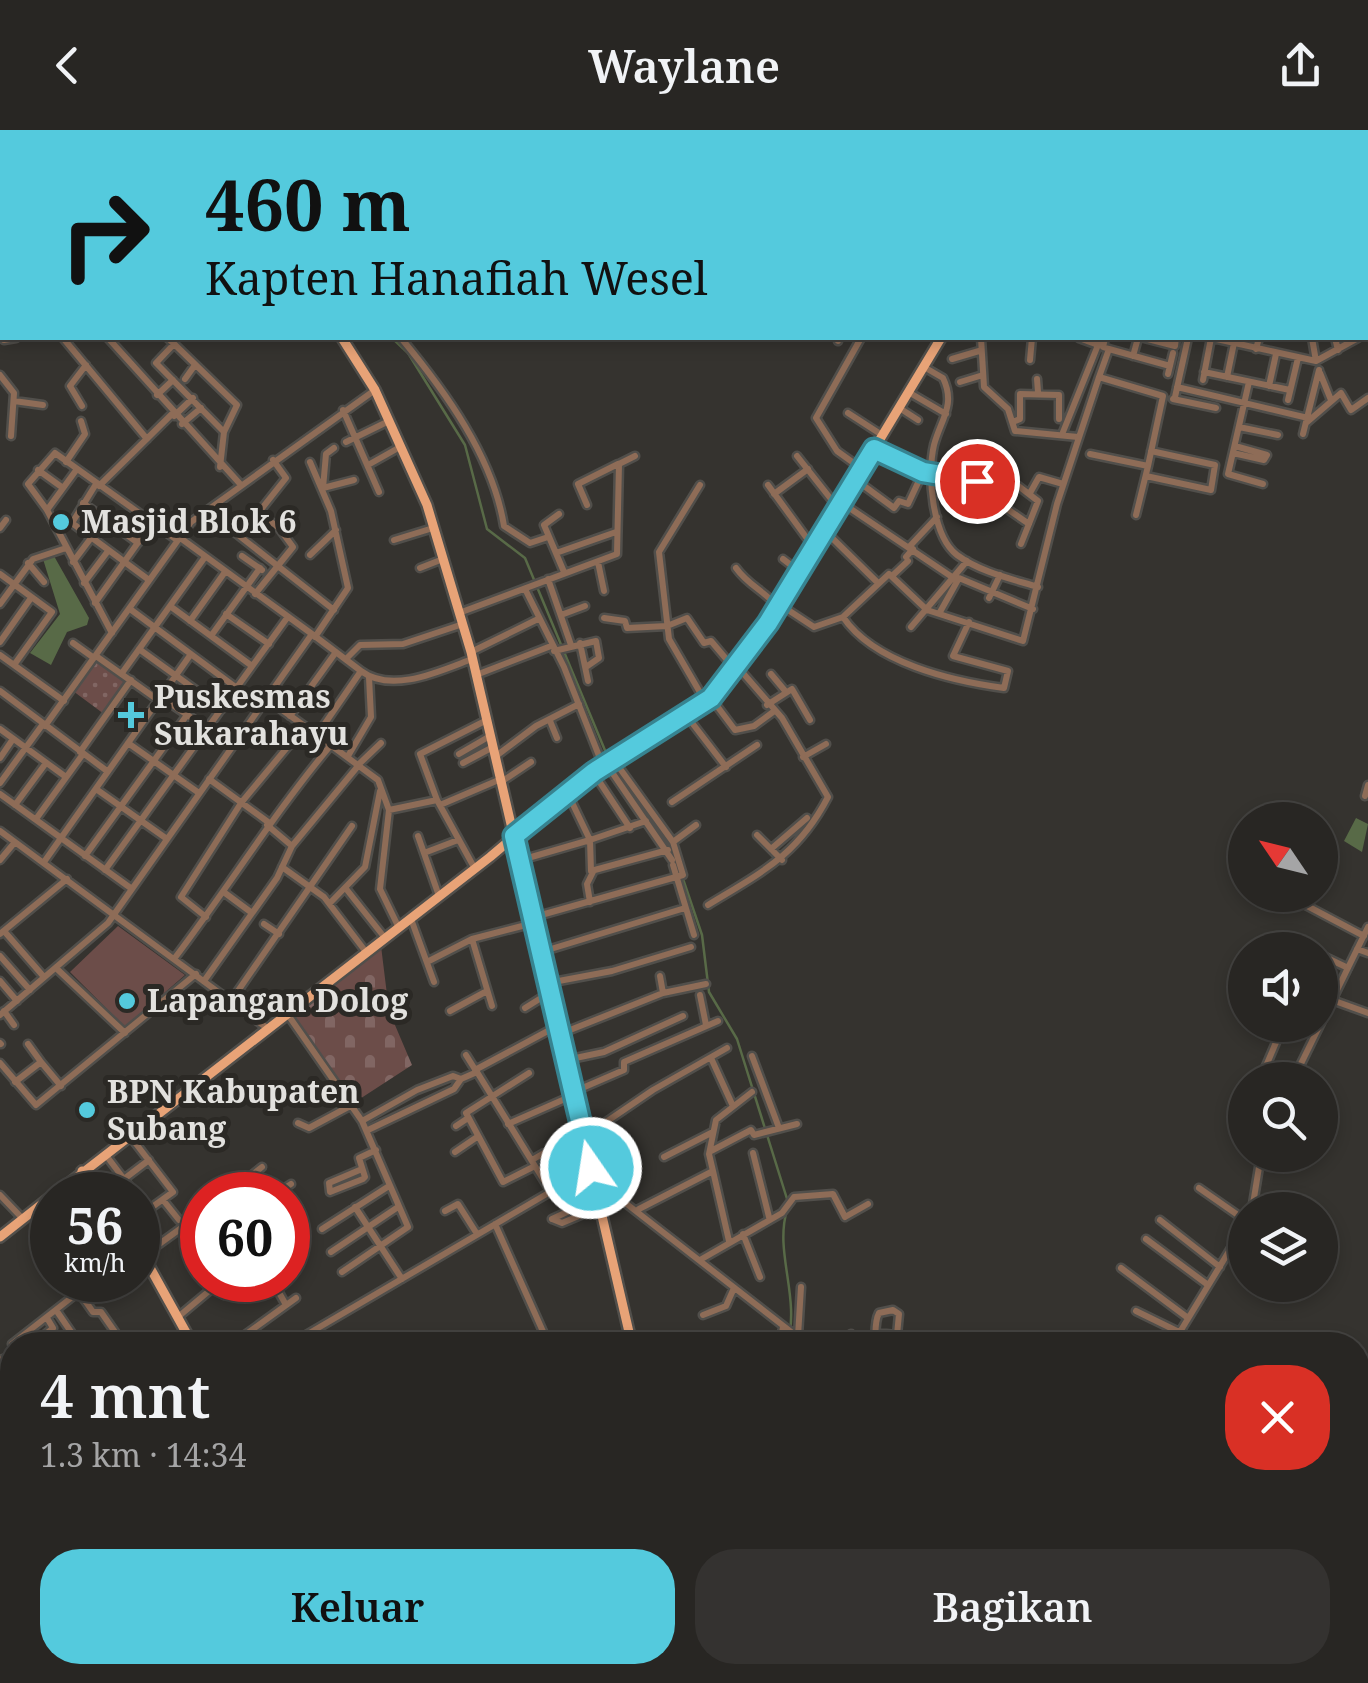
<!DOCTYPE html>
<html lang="id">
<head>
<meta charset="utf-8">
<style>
	:root { --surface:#282623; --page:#343230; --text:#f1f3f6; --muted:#a5a5a6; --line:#444341; --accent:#54cadd }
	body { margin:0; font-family:"Noto Serif",serif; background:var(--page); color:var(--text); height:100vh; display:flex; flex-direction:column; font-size:38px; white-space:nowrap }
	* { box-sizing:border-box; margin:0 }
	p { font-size:32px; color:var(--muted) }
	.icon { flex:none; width:55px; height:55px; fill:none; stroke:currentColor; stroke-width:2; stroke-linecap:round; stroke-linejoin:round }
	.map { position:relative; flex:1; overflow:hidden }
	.side { position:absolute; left:0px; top:1202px; width:1370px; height:352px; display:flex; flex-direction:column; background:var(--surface); border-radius:40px 40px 0 0; box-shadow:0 5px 15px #0003,0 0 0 2px var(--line) }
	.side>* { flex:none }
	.guide { position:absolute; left:0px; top:0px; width:1370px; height:210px; box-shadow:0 5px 15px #0003,0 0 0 2px var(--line); background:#54cadd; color:#111; overflow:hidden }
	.needle { width:65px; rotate:305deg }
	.controls { position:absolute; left:1228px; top:672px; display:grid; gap:20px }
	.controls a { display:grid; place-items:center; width:110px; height:110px; border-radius:50%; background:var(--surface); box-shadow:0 5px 15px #0003,0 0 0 2px var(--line); font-size:50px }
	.speed { position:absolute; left:30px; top:1042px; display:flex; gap:20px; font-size:50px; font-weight:700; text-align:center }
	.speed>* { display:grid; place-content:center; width:130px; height:130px; border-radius:50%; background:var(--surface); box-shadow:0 5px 15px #0003,0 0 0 2px var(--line); line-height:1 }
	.speed small { font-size:25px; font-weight:400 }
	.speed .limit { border:15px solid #d22; background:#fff; color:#111 }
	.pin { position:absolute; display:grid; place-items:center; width:85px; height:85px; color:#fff; margin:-42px; border:5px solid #fff; border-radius:50%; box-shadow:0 2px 10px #0007 }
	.me { position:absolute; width:110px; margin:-55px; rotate:347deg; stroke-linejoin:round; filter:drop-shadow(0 0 8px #0008) }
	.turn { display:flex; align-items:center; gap:35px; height:210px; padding:0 40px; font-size:45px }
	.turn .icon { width:130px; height:130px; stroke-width:2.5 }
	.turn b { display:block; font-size:70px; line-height:85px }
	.round { display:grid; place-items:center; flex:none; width:105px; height:105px; border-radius:40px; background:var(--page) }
	.overview { display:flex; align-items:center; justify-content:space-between; height:170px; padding:0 40px }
	h1 { font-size:60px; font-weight:600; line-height:75px }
	.action { display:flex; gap:20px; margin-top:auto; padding:20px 40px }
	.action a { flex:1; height:115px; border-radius:40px; background:var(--accent); color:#111; font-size:40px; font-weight:600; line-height:115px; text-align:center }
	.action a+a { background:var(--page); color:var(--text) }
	header { display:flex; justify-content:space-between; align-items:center; height:130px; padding:0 40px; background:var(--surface); font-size:45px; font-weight:600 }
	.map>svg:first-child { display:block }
	.grass { fill:#6c4d49 }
	.cemetery { fill:url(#cemetery-stones) }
	.park { fill:url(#park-dots) }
	.water { fill:#586a47 }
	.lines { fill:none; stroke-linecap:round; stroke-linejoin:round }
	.stream { stroke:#586a47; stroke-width:2.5 }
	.minor-casing { stroke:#514f4b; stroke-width:11 }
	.major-casing { stroke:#514f4b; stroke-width:14 }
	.minor { stroke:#8e6c57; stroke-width:6 }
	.major { stroke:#e8a377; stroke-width:9 }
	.route-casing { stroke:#378390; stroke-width:25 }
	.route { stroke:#54cadd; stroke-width:18 }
	.poi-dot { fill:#54cadd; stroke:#2b2925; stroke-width:4 }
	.labels { text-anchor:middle; stroke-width:10; stroke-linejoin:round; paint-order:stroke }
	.poi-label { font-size:32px; font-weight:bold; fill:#e2e1de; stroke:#2b2925; text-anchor:start }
</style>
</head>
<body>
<header><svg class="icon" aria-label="back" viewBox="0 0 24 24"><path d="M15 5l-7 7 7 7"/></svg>Waylane<svg class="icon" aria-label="share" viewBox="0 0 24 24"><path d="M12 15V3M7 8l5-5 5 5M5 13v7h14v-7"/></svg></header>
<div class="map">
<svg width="1368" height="1553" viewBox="0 0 1368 1553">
	<defs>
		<pattern id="cemetery-stones" width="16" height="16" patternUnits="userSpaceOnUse" patternTransform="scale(2.5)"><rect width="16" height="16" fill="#6c4d49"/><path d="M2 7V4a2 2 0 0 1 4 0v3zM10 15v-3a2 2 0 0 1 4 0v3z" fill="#816663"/></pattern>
		<pattern id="park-dots" width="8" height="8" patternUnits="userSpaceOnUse" patternTransform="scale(2.5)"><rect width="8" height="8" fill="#6c4d49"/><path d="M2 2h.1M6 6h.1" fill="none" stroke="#816663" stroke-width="1.8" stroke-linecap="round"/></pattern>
	</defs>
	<rect width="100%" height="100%" fill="#35332f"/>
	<path class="grass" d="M118,796L185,845L125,897L70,842Z"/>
	<path class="cemetery" d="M381,816L389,881L412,935L352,974L291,888Z"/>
	<path class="park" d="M98,528L129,550L104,584L73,561Z"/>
	<path class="water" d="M54,426L89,488L87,495L67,502L51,535L30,523L60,484L43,429Z
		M1356,688L1368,694L1362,722L1344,711Z"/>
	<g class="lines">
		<path class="stream" d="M258,0L259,2
			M392,208L408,223L465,315L487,399L525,428L609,630
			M613,637L653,690
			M682,746L702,805L709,862L737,909L788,1072
			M787,1080C774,1123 801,1168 787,1215
			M833,1542L835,1553"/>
		<g class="minor-casing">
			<path id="minor" d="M297,0L298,2
				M324,0L326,2
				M1219,0L1231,2
				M112,2L114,0
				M354,2L358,0
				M1168,2L1169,0
				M1237,2L1238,0
				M1272,2L1273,0
				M0,63L2,60
				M0,85L2,87
				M63,208L147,309
				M108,208L241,355
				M168,208L237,275L224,302L220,337
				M401,208C445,261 493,327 504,396L530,413L548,407
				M861,208L816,288L837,321L862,339
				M981,208L984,257L1008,279L1015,301L1078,307
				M1079,208L1098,215L1100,208
				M1105,208L1103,217L1109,219
				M1144,208L1175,216L1176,208
				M1212,208L1316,231L1358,208
				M1312,208L1316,231
				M1335,208L1338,220
				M4,210L16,208
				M838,211L839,208
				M174,214L156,233L224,302
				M1256,219L1259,208
				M1133,226L1138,208
				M952,229L979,221
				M1030,230L1032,208
				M924,237L943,248C956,275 941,289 934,315C927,344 932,406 957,425C980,442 1012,449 1038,457
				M1204,242L1290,260
				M1320,243L1331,270
				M1168,244L1173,223
				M0,245L14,263L11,306
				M1099,247L1109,219L1170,236
				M1227,247L1234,213
				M185,249L195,235
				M1037,249L1038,262
				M1203,250L1211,208
				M960,252L983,245
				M1249,252L1228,344L1263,354
				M1269,256L1276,224
				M1177,257L1308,288
				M910,263L946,284
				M157,265L173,250
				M1175,267L1188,208
				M1173,269L1216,278
				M1288,270L1298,228
				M14,271L43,275
				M82,276L70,256L86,235
				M901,279L918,290
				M343,280L379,362
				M848,283L882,305
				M174,286L193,268
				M1013,292L1020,289V264L1059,265V289
				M1306,293L1341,263L1351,280L1368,268
				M182,294L201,278
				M1239,297L1278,305
				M1063,302L1098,215
				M1303,304L1319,240
				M346,312L389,291
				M334,318L326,324L323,358L354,350
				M874,319L932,345L1017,355L1038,371L1021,414
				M1233,323L1264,330L1267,325L1235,316
				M797,326L838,378
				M66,332L85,304L81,291
				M310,332L331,381L348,458L315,507
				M368,335L400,317
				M38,340L63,358
				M1146,346L1211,360L1215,335L1151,321
				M856,350L894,378L899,371L908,374L923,342
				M96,354L72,393L149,450
				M700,355L659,422L669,509L705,571
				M768,355L814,418
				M99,356L172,284
				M1016,356L1003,376L1029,394
				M1030,363L1039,347L1063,354
				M774,364L808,339
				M83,373L138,413
				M842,373L952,447
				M587,375L578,354L618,334
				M47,380L77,339
				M559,384L544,395L564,442
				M1136,385L1148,336
				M0,398L6,390
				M233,401L334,480
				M825,401L877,452
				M240,406L286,348L273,330
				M394,410L433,398
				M910,416L937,387
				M556,423L616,402
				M310,425L336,400
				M242,426L262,440
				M906,427L913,419
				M783,429L800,442
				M73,432L91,408
				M598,432L604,461
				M28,433L44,452
				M420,438L443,429
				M736,438C748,455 763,460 777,476
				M0,444L52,482L14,535
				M892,446L908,431
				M548,449L571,515
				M84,453L108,421
				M525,459L564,537L603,636
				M255,464L293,417L279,398L257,381
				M989,468L1000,445
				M95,473L152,393
				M0,474L33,429L66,418
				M779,474L814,497L843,487C874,533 952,551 1004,558L1008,541L953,526L969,492
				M170,476L252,536
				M130,479L261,576
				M940,482L959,448L1033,479
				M459,483L617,424L619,334L635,326
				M226,484L269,514
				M561,485L585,476
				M843,487L889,444L927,480L1023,511L1057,374L1099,247L1163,266L1148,336L1090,324
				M604,488L625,491L627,498L667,496L687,488L704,513L711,511L733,537
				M190,491L225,442
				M911,497L967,431
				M112,503L47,380L28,354L55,323L177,410
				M211,506L260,438
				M0,512L31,468
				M73,513L94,528
				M580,513L588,551
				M139,519L222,579
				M554,521L596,511L599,528L586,537
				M471,522L538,489
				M0,525L64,571
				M96,526L158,570
				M346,529L360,515L403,514L463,494
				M361,541C392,564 440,541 472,529
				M122,543L205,427
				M771,544L786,562
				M476,545L551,516
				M0,561L107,641
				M161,567L208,599
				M711,568L735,600L754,596L773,582
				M267,569L317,605L361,541L312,504
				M767,575L792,559L810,590
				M686,585L726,637
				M290,586L336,522
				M550,591L557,608
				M45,596L191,392L375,260
				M0,599L66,647
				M317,605L378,650L389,680L380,759L399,798
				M128,613L199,663
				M80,622L131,550
				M459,624L490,606
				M348,626L371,587L369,547
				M496,626L536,596L579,574
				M803,627L826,614
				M0,628L13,609
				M613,629L673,712
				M463,633L493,617
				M607,635L672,730
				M357,636L381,613
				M593,642L630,698
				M209,649L268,692
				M501,652L531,632
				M0,653L43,594
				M96,659L167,709
				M0,664L132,759
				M1365,666L1368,655
				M672,672L757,615
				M15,675L46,633
				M440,675L501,649
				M389,680L437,670
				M36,689L83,624
				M646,691L590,710L591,741L668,720
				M267,695L292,716
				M0,701L267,898
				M757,705L782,730
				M418,706L439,766
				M771,719L807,688
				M424,723L458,710
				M85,726L187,585
				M0,730L15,712
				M521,730L590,710L567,662
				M44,732L191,524
				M673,735L694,805
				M282,737L324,767L366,822
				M475,739L437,670L420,624L487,590
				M105,740L287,488
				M347,760L385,808
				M225,763L252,783
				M1294,769L1364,806
				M590,772L587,754L593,742
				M330,773L365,737L380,661
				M708,775C762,742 798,725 828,667L782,588L736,535
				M206,787L181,767L241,673L304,597
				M534,787L683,745L673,712L696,695
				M411,789L434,852
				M264,794L279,804
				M4,801L44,847
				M0,804L67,749
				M472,809L492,876
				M1357,819L1368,823
				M541,822L685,778
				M0,826L30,860
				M174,829C228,758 274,683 331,615
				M427,832L472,809L534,793
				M1320,832L1323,826L1348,838
				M56,838L125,903
				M660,846L663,863
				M0,851L17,871
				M204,851L277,748L292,716L358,636
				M548,853L612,841L691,817
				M700,865L706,895
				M1332,870L1368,883
				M231,871L352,696
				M525,878L549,863
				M4,881L14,895
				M450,881L487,861
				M286,882L362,991L408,1097L342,1142
				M0,885L108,793L312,504L179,407
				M560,904L663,863L706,854
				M0,913L1,914
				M28,914L41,932
				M466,925L476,941
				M752,926L779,998
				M711,928L732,974
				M566,930L604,922L683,886
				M0,933L36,975L196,844
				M1267,934L1294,949
				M475,940L559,895
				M529,943L466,983L503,1052L535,1036
				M1260,950L1280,903
				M1293,950L1368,797
				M15,952L41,932L61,956
				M573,962L624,940V932L718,891
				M362,991L417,960L453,946L461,949
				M298,993L309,998L350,976
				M508,994L574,965
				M456,996L468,988
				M368,1000L454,959L461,949L477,942L551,1062
				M130,1006L173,1062L148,1080
				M584,1007L653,960L727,918
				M711,1021L751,1000L754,1005L797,994
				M455,1022L477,1007
				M753,1023L769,1087
				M105,1024L136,1065
				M664,1027L711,1003
				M532,1030L544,1023L549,1026L583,1004
				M362,1039L329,1053L330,1062L363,1049L365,1047L359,1028L376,1020
				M713,1041L709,1024L716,990L752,962
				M592,1047L808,1215
				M124,1049L149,1030
				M1199,1058L1245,1090
				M0,1065L23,1089
				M227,1065L262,1037
				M274,1065L291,1054
				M163,1070L179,1090
				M355,1077L402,1149
				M639,1079L713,1041L729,1111
				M1252,1080L1261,1025
				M445,1081L458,1074L477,1104
				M552,1089L562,1093L600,1077
				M552,1089L597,1068
				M1160,1090L1220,1137
				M495,1094L549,1215
				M322,1099L389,1056
				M743,1104L760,1147
				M1146,1109L1208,1155
				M138,1118L152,1107L139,1088
				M200,1119L202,1117
				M331,1122L398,1077
				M144,1125L202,1083
				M700,1130L782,1083L794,1067L833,1064L845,1087L868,1074
				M1121,1138L1188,1188
				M272,1150L286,1175
				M79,1162L93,1182H101L124,1215
				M224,1165L245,1150
				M56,1180L80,1215
				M1136,1181L1179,1202
				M703,1185L726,1176L734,1158
				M178,1187L221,1151
				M798,1206L801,1157
				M12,1214L94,1150
				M32,1215L53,1198L47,1188
				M231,1215L296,1168
				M289,1215L591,1038
				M780,1215L783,1197
				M847,1215L851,1204L865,1215
				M875,1215C876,1205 874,1192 879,1183L893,1180L899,1184L897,1205L875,1203
				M1172,1215L1245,1095
				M0,1230L6,1228L12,1236
				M0,1311L12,1328
				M1358,1356L1368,1344
				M1358,1372L1368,1382
				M0,1375L12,1367
				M0,1416L5,1411
				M1358,1457L1368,1441
				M0,1459L12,1470
				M1358,1507L1368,1520
				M92,1542L104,1553
				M187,1542L196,1553
				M293,1542L300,1553
				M502,1542L515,1553
				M815,1542L816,1553
				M867,1542L893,1547L1000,1542
				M1031,1542L1043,1553
				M1075,1542V1553
				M1220,1542L1228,1553
				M1297,1542L1309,1553
				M335,1544L337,1542
				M298,1550L307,1542
				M40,1553L52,1542
				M133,1553L145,1542
				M162,1553L176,1542
				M216,1553L226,1542
				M257,1553L267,1542
				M360,1553L374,1542
				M403,1553L418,1542
				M453,1553L466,1542
				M530,1553L550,1542
				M600,1553L628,1542
				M760,1553L804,1542
				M853,1553L867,1552L871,1544
				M1120,1553L1123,1542
				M1147,1553L1151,1542
				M1238,1553L1252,1542
				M1284,1553L1292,1542"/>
		</g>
		<g class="major-casing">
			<path id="major" d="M183,0L185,2
				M1065,2L1066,0
				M342,208L375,260L427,375L471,522L632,1215
				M82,1041L100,1065
				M54,1065L490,727L567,662L711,568L800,442L941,208
				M599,1074L619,1064
				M0,1107L52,1066
				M138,1116L193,1215
				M394,1542L403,1553
				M707,1542L710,1553"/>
		</g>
		<use href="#minor" class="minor"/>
		<use href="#major" class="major"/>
	</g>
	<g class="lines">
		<g class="route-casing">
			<path id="route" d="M591,1038L514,706L594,642L711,568L768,493L874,319L923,342L977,351"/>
		</g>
		<use href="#route" class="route"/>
	</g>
	<g class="poi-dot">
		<circle cx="61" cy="392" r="10"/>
		<path d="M126 570h10v10h10v10h-10v10h-10v-10h-10v-10h10z"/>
		<circle cx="127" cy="871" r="10"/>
		<circle cx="87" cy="980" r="10"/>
	</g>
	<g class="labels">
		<g class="poi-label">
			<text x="81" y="403">Masjid Blok 6</text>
			<text x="154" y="578">Puskesmas<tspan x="154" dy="37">Sukarahayu</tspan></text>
			<text x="147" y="882">Lapangan Dolog</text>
			<text x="107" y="973">BPN Kabupaten<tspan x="107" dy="37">Subang</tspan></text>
		</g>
	</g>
</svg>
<div class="controls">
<a><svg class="needle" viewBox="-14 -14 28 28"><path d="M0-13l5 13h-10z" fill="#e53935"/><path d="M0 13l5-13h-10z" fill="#a5a5a6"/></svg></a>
<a><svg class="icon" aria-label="sound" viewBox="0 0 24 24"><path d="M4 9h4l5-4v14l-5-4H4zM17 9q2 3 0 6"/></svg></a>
<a><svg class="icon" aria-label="search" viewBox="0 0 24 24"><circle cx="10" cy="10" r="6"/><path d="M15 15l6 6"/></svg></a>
<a><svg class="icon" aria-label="layers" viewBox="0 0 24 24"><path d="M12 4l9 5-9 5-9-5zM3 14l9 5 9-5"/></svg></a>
</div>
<div class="speed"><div>56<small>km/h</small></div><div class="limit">60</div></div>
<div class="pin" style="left:977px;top:351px;background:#d93025"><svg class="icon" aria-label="arrive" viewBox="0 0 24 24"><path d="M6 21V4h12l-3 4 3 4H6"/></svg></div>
<svg class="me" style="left:591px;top:1038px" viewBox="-20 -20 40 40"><circle r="17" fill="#54cadd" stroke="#fff" stroke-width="3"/><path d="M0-11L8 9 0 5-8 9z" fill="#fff"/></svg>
<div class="guide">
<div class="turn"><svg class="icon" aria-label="right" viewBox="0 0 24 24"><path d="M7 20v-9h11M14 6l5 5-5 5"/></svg><div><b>460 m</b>Kapten Hanafiah Wesel</div></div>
</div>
<section class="side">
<div class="overview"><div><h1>4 mnt</h1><p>1.3 km · 14:34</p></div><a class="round" style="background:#d93025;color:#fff"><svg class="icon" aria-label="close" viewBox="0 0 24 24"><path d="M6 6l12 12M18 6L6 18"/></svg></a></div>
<div class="action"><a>Keluar</a><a>Bagikan</a></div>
</section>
</div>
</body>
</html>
